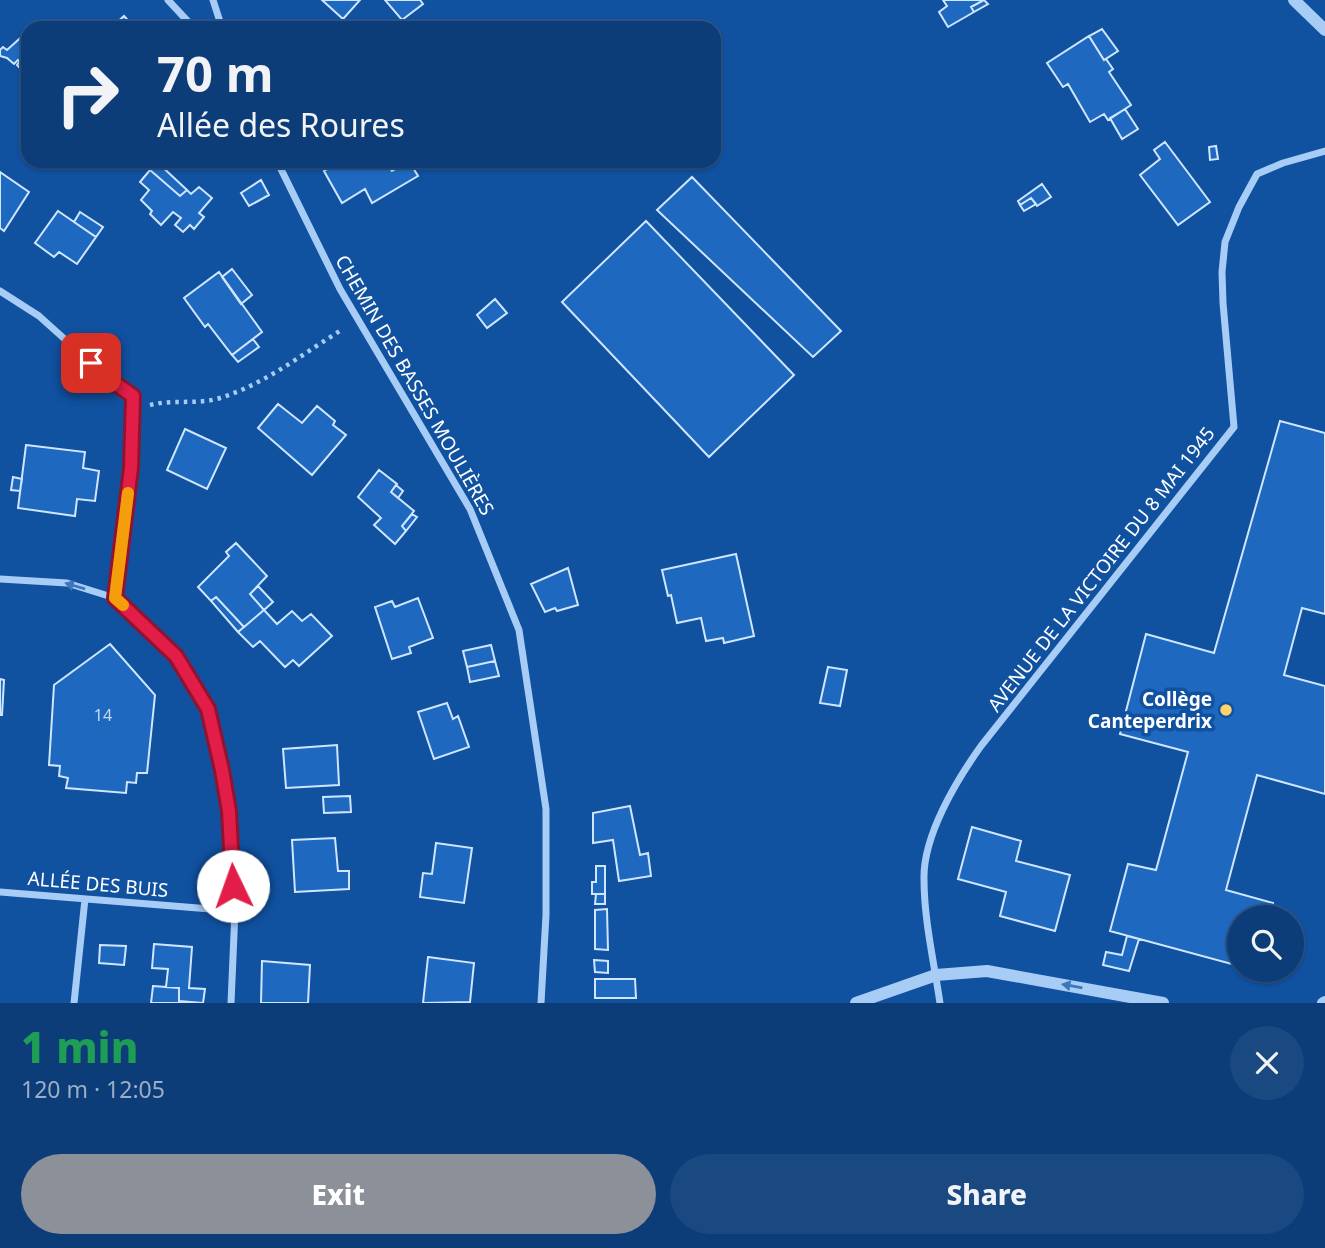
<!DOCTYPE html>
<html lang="en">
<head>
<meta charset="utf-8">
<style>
	:root { --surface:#0c3d78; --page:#1a4880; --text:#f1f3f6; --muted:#9aaec6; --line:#2c568a; --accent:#8c9099 }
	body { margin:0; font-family:"Noto Sans",sans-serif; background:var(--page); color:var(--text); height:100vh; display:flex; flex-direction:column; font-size:26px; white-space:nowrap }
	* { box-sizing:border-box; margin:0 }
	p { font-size:23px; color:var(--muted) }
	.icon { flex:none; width:38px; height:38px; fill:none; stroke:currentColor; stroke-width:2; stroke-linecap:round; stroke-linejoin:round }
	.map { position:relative; height:1003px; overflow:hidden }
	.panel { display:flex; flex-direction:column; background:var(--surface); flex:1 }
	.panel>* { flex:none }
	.banner { position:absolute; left:21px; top:21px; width:700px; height:147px; border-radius:21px; box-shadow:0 2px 5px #0004,0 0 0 2px var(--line); background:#0c3d78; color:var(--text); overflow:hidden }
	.tools { position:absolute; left:1227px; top:905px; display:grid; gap:14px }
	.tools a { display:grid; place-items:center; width:77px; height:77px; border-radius:50%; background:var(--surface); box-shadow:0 2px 5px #0004,0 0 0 2px var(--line); font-size:35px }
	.pin { position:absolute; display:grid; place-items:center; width:60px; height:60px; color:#fff; margin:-30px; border-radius:14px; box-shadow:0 4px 10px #0006 }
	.me { position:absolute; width:77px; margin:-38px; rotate:357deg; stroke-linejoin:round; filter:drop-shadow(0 0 5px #0008) }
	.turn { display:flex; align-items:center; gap:24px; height:147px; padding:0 21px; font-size:32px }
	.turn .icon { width:91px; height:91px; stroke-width:2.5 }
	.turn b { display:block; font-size:49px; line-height:60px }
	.round { display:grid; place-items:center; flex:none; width:74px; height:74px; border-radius:37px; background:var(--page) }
	.overview { display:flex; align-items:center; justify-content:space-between; height:119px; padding:0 21px }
	h1 { font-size:42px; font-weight:800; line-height:52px; color:#1e9e55 }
	.button { display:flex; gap:14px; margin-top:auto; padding:14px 21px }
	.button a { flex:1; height:80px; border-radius:42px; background:var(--accent); color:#fff; font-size:28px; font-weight:800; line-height:80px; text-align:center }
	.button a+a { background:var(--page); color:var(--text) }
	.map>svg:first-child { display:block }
	.building { fill:#1e69bf; stroke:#d0e6fe; stroke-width:2 }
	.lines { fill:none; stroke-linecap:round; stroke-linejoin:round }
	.path { stroke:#a7ccf5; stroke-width:4.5; stroke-dasharray:3.5 5; stroke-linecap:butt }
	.minor { stroke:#a7ccf5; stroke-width:7 }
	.tertiary { stroke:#a7ccf5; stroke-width:12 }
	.oneway { fill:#3d76ba }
	.route-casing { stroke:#92132f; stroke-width:18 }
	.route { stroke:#e11d48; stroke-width:12 }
	.slow { stroke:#f59e0b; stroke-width:12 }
	.poi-dot { fill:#ffd26c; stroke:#1051a0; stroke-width:2.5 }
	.labels { text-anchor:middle; stroke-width:7; stroke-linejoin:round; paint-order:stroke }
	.number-label { font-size:16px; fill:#c7daef }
	.street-label { font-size:19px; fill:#fff; stroke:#1051a0 }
	.poi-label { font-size:19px; font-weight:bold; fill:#fff; stroke:#1051a0; text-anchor:end }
</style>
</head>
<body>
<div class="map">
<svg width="1325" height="1003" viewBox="0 0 1325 1003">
	<rect width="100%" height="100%" fill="#1051a0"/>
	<path class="building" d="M322,0H360L343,19Z
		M385,0H420L423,4L402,20Z
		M943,0H984L971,7L974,12L948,27L939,12L947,6Z
		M984,0L988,4L974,12L971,7Z
		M124,16L135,28H111Z
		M1102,29L1118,51L1104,60L1089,36Z
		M28,31V77L17,65L20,61L18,60L14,64L7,58L0,56V50L3,47L7,50Z
		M1089,36L1104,60L1106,59L1113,69L1109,72L1131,105L1108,120L1104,114L1090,122L1068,84L1063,87L1047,63Z
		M1125,109L1138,129L1122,139L1110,118Z
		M1165,142L1210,202L1178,225L1140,175L1160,159L1154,150Z
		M1216,146L1218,159L1210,160L1209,147Z
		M341,161H385L392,171L409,161L418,176L372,203L365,189L342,203L324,171Z
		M157,162L187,190L180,196L150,170Z
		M150,170L180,196L187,190L191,194L199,187L212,198L199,213L204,217L194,229L190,225L183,232L175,225L181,218L173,212L161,225L150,214L152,211L141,200L149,190L140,182Z
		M0,172L29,192L4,231L0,228Z
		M692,177L841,331L813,357L657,210Z
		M261,180L269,195L249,206L241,193Z
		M1042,184L1051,197L1037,206L1031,198L1020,205L1018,201Z
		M1031,198L1036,204L1024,211L1020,205Z
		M58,211L96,237L77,264L59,252L54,257L35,243Z
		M80,212L103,227L96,237L74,222Z
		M646,221L794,375L709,457L562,302Z
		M232,269L252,295L241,304L222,277Z
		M219,272L262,332L232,355L208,324L205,327L184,298Z
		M495,299L507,313L487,328L477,315Z
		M253,339L259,347L238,362L232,355Z
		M278,404L302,423L317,406L335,421L333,425L346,435L312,475L258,428Z
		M1280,421L1325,433V614L1302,608L1284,675L1325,686V794L1257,775L1226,890L1273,903L1269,917H1239V966L1110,931L1128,864L1156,870L1188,752L1120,734L1146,634L1214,653Z
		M185,429L226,448L207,489L167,470Z
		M26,445L85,452L83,468L99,471L95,501L77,499L75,516L18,508Z
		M379,470L397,484L391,492L414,511L402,526L406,531L395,544L374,525L381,518L358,497Z
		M13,477L22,479L20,491L11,490Z
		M396,485L403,491L398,498L391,492Z
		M412,514L417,517L406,531L402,526Z
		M236,543L267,576L250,594L264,610L244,627L216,597L211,601L198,587L229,556L226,552Z
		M736,554L754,636L724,643L723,638L706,641L701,618L677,623L671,595L668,596L662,570Z
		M568,568L578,605L557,611L555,608L545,612L531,584Z
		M258,586L273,602L264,610L250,594Z
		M216,597L244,627L238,632L211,601Z
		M418,598L433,638L409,647L411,653L392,659L375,607L392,601L395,607Z
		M264,610L277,624L292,611L302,621L311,614L332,636L299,666L293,660L285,667L260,641L253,647L238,632Z
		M110,644L155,695L147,773H137L136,783L127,782L126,793L66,788L68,778L59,776L60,766L49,765L54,685Z
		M491,645L495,661L467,667L463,651Z
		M495,661L499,676L470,682L467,667Z
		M828,667L847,670L840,706L820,703Z
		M0,679L4,680L2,715H0Z
		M447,703L453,719L458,716L469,747L434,759L418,712Z
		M337,745L339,785L286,788L283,749Z
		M350,796L351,812L324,813L323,797Z
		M630,806L640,855L648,853L651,876L619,881L613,840L593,843V813Z
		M972,827L1021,841L1016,861L1070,875L1055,931L1000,916L1006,892L958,879Z
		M335,838L338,871H349V889L295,892L292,840Z
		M436,843L472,848L464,903L420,897L423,873L432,874Z
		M596,866H605V894H592V882H596Z
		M596,894H605V904H595Z
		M607,909L608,950L595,949V910Z
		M1127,936L1139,939L1129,971L1103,965L1106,952L1122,955Z
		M154,944L192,947L189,988L205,989L203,1003L179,1001V988L166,987L168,969L152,968Z
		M100,945L126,946L124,965L99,963Z
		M428,957L474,963L470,1002L423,1003Z
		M594,960L608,961V973L595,972Z
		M262,961L310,965L308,1003H261Z
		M595,979H635L636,998H595Z
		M153,986L179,988V1001L203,1003H151Z"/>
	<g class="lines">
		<path class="path" d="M150,405C173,399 198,405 220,398C265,384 304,353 343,329"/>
		<path class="minor" d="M168,0L194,28
			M213,0L222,28
			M277,161L340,289L470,509L519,630L546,809V915L541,1003
			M0,291L39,316L109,379L133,396L131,469L115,598
			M0,579L67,583L115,598L176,656L208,709L222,770L229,812L235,911L231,1003
			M0,892L235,911
			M74,1003L85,899
			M940,1003C934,962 924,920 924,879C923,836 956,781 981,746L1234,427L1223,303L1222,272L1225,242L1239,207L1257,174L1283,163L1325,151"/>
		<path class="tertiary" d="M1294,0L1325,30
			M856,1003L936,975L987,971L1163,1003
			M1323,1003L1325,1002"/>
	</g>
	<defs><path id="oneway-solid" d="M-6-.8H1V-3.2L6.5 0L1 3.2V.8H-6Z" transform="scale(1.75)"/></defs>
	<g class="oneway">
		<use href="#oneway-solid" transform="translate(75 586) rotate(-164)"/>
		<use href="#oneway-solid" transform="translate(1072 986) rotate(-170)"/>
	</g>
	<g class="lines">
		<g class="route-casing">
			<path id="route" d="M91,363L109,379L133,396L131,468L115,598L176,656L208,709L222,770L229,811L233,886"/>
		</g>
		<use href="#route" class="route"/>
		<path class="slow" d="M123,605L115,598L128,493"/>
	</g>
	<circle class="poi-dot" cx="1226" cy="710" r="7"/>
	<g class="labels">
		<g class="number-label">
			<text x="103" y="721">14</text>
		</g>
		<g class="street-label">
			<text transform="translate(415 385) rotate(60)" y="7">CHEMIN DES BASSES MOULIÈRES</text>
			<text transform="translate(1101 569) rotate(-52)" y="7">AVENUE DE LA VICTOIRE DU 8 MAI 1945</text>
			<text transform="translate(98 884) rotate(5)" y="7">ALLÉE DES BUIS</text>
		</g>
		<g class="poi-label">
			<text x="1212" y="706">Collège<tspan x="1212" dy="22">Canteperdrix</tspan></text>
		</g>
	</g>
</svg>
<div class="tools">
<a><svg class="icon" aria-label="search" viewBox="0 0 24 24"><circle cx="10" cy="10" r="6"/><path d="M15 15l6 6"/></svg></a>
</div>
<div class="pin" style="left:91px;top:363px;background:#d93025"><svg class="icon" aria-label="arrive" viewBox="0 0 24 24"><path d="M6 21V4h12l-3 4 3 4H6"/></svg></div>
<svg class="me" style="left:233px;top:886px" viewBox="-20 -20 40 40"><circle r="19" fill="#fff"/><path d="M0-13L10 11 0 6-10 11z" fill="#e11d48"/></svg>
<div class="banner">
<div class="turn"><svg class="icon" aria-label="right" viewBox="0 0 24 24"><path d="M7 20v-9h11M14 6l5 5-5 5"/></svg><div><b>70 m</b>Allée des Roures</div></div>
</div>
</div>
<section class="panel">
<div class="overview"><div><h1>1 min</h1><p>120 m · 12:05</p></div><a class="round"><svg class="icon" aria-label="close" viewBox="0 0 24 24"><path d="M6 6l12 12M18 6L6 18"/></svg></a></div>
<div class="button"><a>Exit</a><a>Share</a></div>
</section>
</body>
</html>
